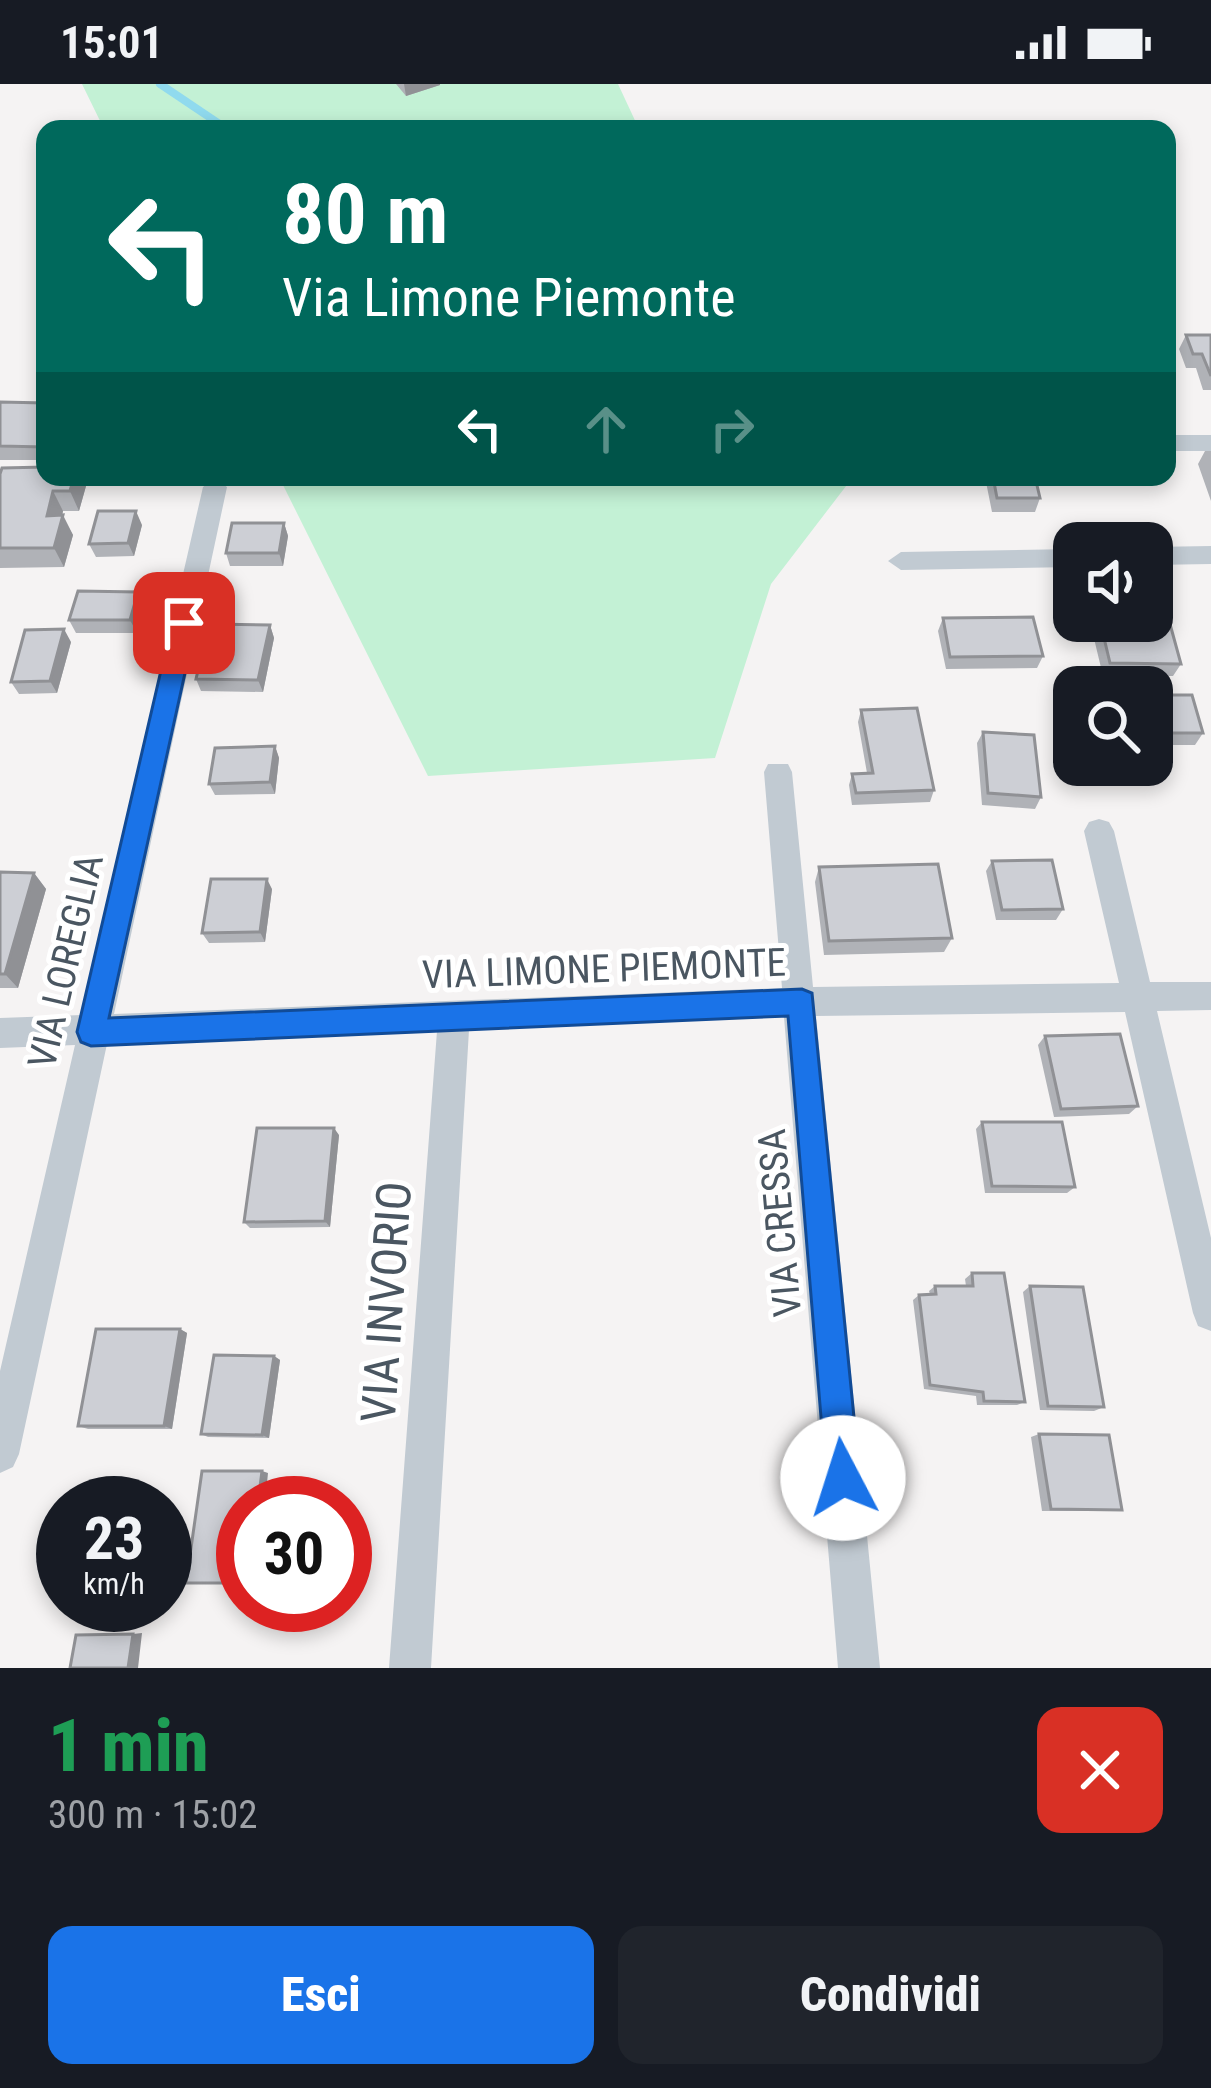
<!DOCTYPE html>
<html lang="it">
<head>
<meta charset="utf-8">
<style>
	:root { --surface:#171b24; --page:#20242c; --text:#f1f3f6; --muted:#9ea1a6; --accent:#1a73e8 }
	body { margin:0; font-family:"Roboto Condensed",sans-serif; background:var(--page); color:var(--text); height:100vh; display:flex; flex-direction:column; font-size:45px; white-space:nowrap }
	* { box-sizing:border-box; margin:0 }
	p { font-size:39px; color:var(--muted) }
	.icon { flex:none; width:66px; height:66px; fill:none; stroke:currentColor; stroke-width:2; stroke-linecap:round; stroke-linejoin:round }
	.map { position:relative; height:1584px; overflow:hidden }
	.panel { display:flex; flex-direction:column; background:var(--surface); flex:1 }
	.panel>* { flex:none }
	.guide { position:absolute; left:36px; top:36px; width:1140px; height:366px; border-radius:24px; box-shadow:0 6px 18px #0003; background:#00695c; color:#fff; overflow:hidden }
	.fabs { position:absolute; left:1053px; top:438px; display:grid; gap:24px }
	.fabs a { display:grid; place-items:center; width:120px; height:120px; border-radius:24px; background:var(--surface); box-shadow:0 6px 18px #0003; font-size:60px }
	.speed { position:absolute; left:36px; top:1392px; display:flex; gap:24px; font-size:60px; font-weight:700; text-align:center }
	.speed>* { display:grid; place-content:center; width:156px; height:156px; border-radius:50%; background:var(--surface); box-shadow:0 6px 18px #0003; line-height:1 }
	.speed small { font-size:30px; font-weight:400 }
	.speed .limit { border:18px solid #d22; background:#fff; color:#111 }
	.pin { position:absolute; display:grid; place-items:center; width:102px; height:102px; color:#fff; margin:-51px; border-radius:24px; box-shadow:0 6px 18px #0006 }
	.me { position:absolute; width:132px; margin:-66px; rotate:355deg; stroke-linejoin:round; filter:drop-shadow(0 0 9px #0008) }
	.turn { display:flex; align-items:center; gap:42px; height:252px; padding:0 48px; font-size:54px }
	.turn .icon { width:156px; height:156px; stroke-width:2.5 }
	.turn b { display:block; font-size:84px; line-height:102px }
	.lanes { display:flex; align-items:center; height:114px; padding:0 48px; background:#0003; justify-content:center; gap:60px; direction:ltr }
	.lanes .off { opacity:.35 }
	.round { display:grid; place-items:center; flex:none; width:126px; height:126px; border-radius:24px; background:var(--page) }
	.head { display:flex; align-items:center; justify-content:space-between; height:204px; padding:0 48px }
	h1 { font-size:72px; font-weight:800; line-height:90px; color:#1e9e55 }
	.button { display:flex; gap:24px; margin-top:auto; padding:24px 48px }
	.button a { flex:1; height:138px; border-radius:24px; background:var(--accent); color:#fff; font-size:48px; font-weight:800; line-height:138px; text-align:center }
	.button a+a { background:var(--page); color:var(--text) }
	.status { display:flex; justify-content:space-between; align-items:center; height:84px; padding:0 60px; background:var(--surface); direction:ltr }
	.status svg { height:33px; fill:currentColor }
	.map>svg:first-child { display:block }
	.green { fill:#c3f1d5 }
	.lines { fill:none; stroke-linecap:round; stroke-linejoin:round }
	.stream { stroke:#90daee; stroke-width:8 }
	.street { fill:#c1cad2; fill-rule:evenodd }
	.wall { fill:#b0b2b7 }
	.shaded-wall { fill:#909195 }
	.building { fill:#cdcfd5; stroke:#909195; stroke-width:3 }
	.route { fill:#1a73e8; stroke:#114b97; stroke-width:3 }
	.labels { text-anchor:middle; stroke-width:10; stroke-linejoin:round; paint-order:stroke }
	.street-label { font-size:39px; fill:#4a5661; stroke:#fff }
	.near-street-label { font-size:48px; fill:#4a5661; stroke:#fff }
</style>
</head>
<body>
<div class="status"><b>15:01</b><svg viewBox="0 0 49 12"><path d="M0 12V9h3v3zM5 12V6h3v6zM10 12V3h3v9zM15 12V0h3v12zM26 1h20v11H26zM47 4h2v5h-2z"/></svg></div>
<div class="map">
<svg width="1211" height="1584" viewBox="0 0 1211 1584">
	<rect width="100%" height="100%" fill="#f5f3f3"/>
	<path class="green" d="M82,0H618L639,45H104Z
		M279,393H853L771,500L715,674L428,692Z"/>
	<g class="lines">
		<path class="stream" d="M160,0L227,45"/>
		<path class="street" d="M1167,351H1211V367H1167Z
			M215,394L227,403L114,930L782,904L764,688L768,680H788L792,688L813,903L1119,899L1084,747L1089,738L1099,735L1109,738L1114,747L1150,898H1211V926L1157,927L1211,1154V1247L1198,1242L1193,1229L1125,928L816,932L880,1584H838L784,933L469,946L431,1584H389L437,947L107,960L19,1370L13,1383L0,1389V1287L75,961L0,964V934L82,931L203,403Z
			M1211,462V480L1152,481V463Z
			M1074,465V483L901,486L888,477L901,468Z"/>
	</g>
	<path class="wall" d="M396,0H440V1L406,12Z
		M1186,251H1211V306H1203L1196,284H1186L1179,265Z
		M0,318L45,319V376H0Z
		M1205,367H1211V417L1198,380Z
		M0,390L82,393L86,402L79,427H63L62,432L73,451L64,483L0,484Z
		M985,393H1035L1040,414L1035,428H992Z
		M284,439L288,452L283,482H230L226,469Z
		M142,441L134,472L96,473L89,460Z
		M144,520L137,549H76L69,536Z
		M943,534L1043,572L1037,584L946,585L938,547Z
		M1093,537H1152L1181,580L1173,592H1103L1091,542Z
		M270,541L274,554L263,608L201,607L196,595Z
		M71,558L57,609L19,610L11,598Z
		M1152,611L1203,649L1195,661H1167V663L1159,675H1152Z
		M861,626L934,706L930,718L852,721L849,701L852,690L867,689L858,638Z
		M983,648L1041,713L1035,725L982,721L977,659Z
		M275,662L279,674L275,710L215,711L209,700Z
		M992,777L1063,825L1056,836H996L986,787Z
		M819,783L952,854L944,868L824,871L815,798Z
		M0,788L34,789L46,805L18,904H0Z
		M272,805L265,858L209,859L202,849Z
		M1045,952L1138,1022L1129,1030L1054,1033L1038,961Z
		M982,1038L1075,1103L1067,1109H985L976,1045Z
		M339,1051L330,1143L250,1144L244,1138Z
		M972,1189L1025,1318L1017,1321H977L976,1312L924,1305L913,1216L919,1211L930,1210L929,1207L935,1202H966L965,1195Z
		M1030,1202L1104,1323L1094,1327L1040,1326L1023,1208Z
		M180,1245L187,1249L172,1345H88L78,1342Z
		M274,1272L280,1276L269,1354L208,1353L201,1350Z
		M1039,1350L1122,1426L1113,1427H1042L1031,1353Z"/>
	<path class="shaded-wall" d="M404,0H440V1L406,12Z
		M74,393H82L86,402L79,427L70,407Z
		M53,407L63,427L57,451L47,432Z
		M136,427L142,441L134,472L128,459Z
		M63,431L73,451L64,483L54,464Z
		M284,439L288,452L283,482L279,469Z
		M138,508L144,520L137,549L130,536Z
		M270,541L274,554L263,608L258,596Z
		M64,545L71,558L57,609L50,597Z
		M275,662L279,674L275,710L270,698Z
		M34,789L46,805L18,904L5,890Z
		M267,795L272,805L265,858L260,848Z
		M334,1044L339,1051L330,1143L325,1137Z
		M180,1245L187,1249L172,1345L164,1342Z
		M274,1272L280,1276L269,1354L262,1351Z
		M262,1387L268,1389L265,1419H258Z
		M142,1549L138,1584H128L133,1550Z"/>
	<path class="building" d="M1167,204L1172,208L1174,218L1167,221Z
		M1186,251H1211V292L1202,270H1193Z
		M0,318L45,319V363L0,362Z
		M45,383V393H74L70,407H53L47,432L63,431L54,464H0V390L2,384Z
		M993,393H1035L1040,414H997Z
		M98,427H136L128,459L89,460Z
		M232,439H284L279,469H226Z
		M78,507L138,508L130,536H69Z
		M1152,529H1167L1181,580L1110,579L1100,537H1152Z
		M1033,533L1043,572L950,573L943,534Z
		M209,540L270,541L258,596L196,595Z
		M64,545L50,597L11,598L25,546Z
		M1091,592L1121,593L1124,603H1094Z
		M1152,611H1192L1203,649H1164L1167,663H1152Z
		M917,624L934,706L856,709L852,690L873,689L861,626Z
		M983,648L1034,651L1041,713L988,709Z
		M275,662L270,698L209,700L215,664Z
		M1052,776L1063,825L1002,826L992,777Z
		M938,780L952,854L829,857L819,783Z
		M0,788L34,789L5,890H0Z
		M211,795H267L260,848L202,849Z
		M1120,950L1138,1022L1061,1025L1045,952Z
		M982,1038H1062L1075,1103L992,1102Z
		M257,1044H334L325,1137L244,1138Z
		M972,1189H1004L1025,1318L984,1317L983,1308L930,1301L919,1211L936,1210L935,1202H973Z
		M1030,1202L1083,1203L1104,1323L1048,1322Z
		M96,1245H180L164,1342H78Z
		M214,1271L274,1272L262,1351L201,1350Z
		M1039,1350L1109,1351L1122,1426L1051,1425Z
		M202,1387H262L258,1419H243V1499H186Z
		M133,1550L128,1584H70L76,1551Z"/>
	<path class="route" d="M184,530L196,539L109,934L802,905L812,909L860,1394L855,1406L843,1411L831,1406L826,1394L788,932L91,962L81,958L77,948L172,539Z"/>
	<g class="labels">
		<g class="street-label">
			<text transform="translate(65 877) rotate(-77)" y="14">VIA LOREGLIA</text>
			<text transform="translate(604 884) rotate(-2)" y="14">VIA LIMONE PIEMONTE</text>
			<text transform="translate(779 1139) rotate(-95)" y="14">VIA CRESSA</text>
		</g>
		<g class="near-street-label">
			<text transform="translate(386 1218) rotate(-86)" y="17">VIA INVORIO</text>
		</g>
	</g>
</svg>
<div class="fabs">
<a><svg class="icon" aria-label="sound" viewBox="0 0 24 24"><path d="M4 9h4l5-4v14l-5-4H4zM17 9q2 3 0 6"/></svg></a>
<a><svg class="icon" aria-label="search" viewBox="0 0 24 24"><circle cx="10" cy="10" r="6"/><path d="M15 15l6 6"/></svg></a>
</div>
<div class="speed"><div>23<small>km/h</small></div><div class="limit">30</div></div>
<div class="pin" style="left:184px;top:539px;background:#d93025"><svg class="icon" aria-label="arrive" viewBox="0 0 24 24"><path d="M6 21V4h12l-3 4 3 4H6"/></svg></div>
<svg class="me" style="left:843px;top:1394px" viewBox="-20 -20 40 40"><circle r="19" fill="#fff"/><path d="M0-13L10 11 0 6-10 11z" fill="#1a73e8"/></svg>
<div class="guide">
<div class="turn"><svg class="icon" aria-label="left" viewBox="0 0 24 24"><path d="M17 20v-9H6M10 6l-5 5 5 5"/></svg><div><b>80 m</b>Via Limone Piemonte</div></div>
<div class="lanes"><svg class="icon" aria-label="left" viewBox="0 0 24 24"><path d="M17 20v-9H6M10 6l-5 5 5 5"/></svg><svg class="icon off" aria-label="ahead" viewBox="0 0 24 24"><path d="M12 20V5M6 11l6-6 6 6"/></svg><svg class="icon off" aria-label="right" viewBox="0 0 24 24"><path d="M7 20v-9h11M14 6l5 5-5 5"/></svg></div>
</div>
</div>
<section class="panel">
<div class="head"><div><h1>1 min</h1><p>300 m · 15:02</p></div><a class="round" style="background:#d93025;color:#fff"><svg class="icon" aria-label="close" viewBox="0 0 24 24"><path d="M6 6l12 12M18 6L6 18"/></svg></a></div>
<div class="button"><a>Esci</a><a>Condividi</a></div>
</section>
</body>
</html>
